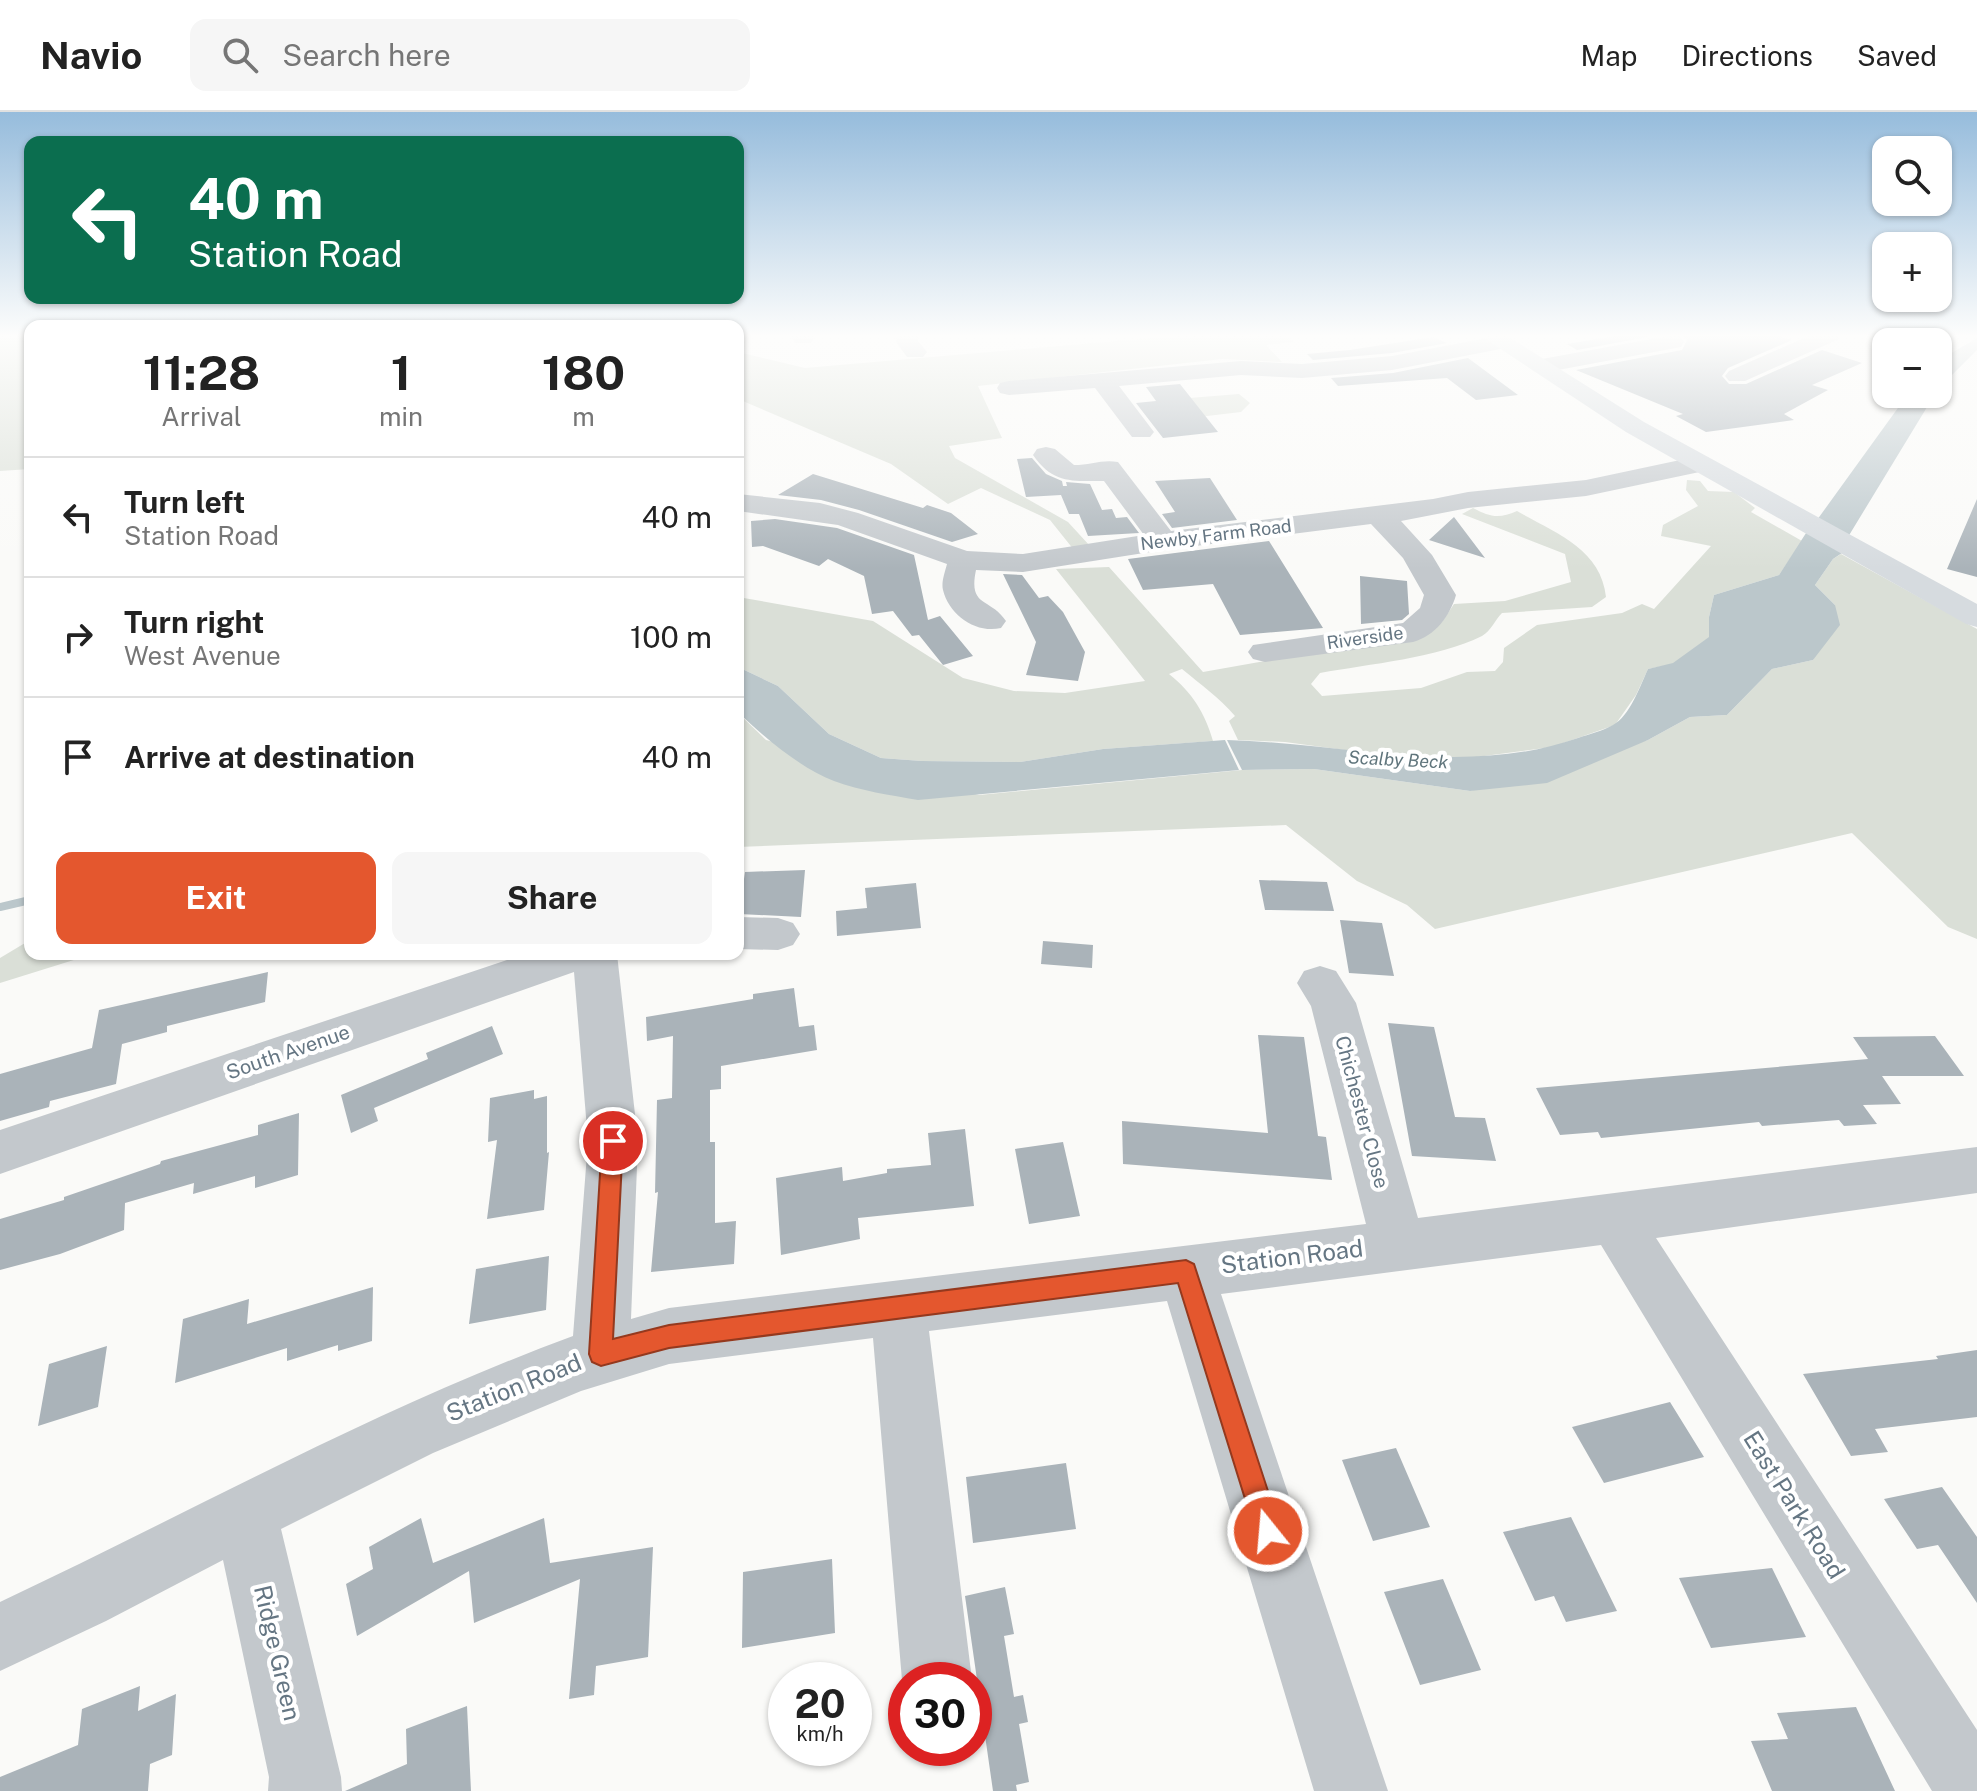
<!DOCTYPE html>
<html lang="en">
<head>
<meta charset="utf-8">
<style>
	:root { --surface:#fff; --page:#f6f6f6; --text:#222; --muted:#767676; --line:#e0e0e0; --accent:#e4572e }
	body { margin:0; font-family:"Public Sans",sans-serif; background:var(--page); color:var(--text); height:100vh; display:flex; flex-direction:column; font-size:30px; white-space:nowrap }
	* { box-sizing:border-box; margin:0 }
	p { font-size:26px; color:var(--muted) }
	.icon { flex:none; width:44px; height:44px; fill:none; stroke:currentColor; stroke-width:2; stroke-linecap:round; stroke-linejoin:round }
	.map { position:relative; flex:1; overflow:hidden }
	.sheet { position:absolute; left:24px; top:208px; width:720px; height:640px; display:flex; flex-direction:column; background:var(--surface); border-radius:16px; box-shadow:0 2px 6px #0004 }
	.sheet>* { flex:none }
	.guide { position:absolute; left:24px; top:24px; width:720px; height:168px; border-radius:16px; box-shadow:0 2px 6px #0004; background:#0b6e4f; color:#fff; overflow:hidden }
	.controls { position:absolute; left:1872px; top:24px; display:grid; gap:16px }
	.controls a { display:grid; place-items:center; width:80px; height:80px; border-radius:16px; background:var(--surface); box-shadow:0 2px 6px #0004; font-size:40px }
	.speed { position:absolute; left:768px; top:1550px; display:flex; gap:16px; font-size:40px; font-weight:700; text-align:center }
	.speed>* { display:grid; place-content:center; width:104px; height:104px; border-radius:50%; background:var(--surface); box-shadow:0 2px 6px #0004; line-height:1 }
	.speed small { font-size:20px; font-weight:400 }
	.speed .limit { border:12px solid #d22; background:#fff; color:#111 }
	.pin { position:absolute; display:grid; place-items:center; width:68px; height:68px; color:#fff; margin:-34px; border:4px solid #fff; border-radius:50%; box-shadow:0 2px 8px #0007 }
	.me { position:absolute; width:88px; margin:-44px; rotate:343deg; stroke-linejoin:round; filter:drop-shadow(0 0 6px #0008) }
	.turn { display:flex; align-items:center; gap:28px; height:168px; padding:0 32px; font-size:36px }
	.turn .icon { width:104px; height:104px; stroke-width:2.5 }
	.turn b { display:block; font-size:56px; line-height:68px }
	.eta { display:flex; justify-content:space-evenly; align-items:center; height:136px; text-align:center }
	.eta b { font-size:48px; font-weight:700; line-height:56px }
	.action { display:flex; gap:16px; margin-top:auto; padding:16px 32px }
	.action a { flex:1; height:92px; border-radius:16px; background:var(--accent); color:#fff; font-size:32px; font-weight:700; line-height:92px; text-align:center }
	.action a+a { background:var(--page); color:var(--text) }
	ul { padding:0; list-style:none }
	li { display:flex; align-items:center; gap:24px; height:120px; padding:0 32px; border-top:2px solid var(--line) }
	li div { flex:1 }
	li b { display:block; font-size:30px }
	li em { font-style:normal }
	header { display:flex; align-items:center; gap:48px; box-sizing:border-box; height:112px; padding:0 40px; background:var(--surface); border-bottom:2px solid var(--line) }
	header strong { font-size:38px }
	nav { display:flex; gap:44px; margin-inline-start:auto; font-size:28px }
	.search { width:560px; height:72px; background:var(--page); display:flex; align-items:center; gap:20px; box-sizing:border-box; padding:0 28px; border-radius:16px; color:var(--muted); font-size:30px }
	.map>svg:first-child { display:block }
	.green { fill:#dadfd7 }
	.water { fill:#bbc7cb }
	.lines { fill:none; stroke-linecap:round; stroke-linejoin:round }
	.stream { stroke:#bbc7cb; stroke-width:8 }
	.building { fill:#aab3b9 }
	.minor { fill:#c3c8cc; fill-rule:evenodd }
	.highway { fill:#d6dbdf; fill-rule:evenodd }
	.route { fill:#e4572e; stroke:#94391e; stroke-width:2 }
	.labels { text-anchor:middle; stroke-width:8; stroke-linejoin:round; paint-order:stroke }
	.far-street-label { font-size:18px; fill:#657683; stroke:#fff }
	.far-water-label { font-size:18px; font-style:italic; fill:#60757c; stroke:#fff }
	.street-label { font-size:20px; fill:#657683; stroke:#fff }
	.near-street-label { font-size:24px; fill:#657683; stroke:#fff }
</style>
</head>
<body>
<header>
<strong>Navio</strong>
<div class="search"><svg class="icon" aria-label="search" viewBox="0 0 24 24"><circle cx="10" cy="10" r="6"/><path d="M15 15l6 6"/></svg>Search here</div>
<nav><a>Map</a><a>Directions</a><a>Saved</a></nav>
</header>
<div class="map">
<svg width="1977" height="1679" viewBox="0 0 1977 1679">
	<rect width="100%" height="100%" fill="#fafaf8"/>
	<path class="green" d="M0,222H30V357L0,359Z
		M1198,222H1283L1294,230L1266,233L1282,250L1222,247L978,274L1002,326L949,334L955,346L1068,410L1090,434L1074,438L1050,408L981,376L948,392L891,352L738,287V240L805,256Z
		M1239,282L1250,291L1241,300L1190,306L1177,287Z
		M1687,368L1700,369L1708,379L1734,380L1755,396L1751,400L1802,429L1779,463L1714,483L1709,505L1710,525L1673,552L1648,557L1636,583L1615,613L1552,635L1469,646L1389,644L1285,630L1238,628L1229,609L1235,604C1220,586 1200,572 1182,557L1169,562C1192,580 1205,601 1213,629L1103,637L1020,650L922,649L881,646L829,622L778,574L738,555V485L873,509L963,566L1014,579L1065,581L1145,569L1056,457L1109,455L1203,560L1422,521L1442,510L1454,492L1505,489L1571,470L1565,442L1462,402L1473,396C1490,405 1499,407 1517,399C1553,420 1601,436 1606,485L1592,495L1502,501C1495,508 1491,519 1482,524C1438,546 1369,552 1320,561L1311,572L1322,584L1421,576L1467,560L1495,559L1503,550L1504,536L1537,513L1622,501L1642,492L1654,497L1711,434L1661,424L1663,413L1698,394L1686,378Z
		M1841,442L1977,517V827L1948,815L1852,721L1435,817L1407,793L1357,769L1286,713L738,735V682L741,668L738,667V601L766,628L979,683L1242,658L1314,657L1470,679L1648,628L1690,605L1727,603L1772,557L1813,548L1835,493L1815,473L1833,447Z
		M30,828V842H93L0,871V846Z"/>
	<path class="water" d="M1977,226V238L1938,277V249Z
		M1908,282H1935L1848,425L1817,408Z
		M1808,418L1845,439L1833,447L1815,473L1835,493L1840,513L1813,548L1772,557L1727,603L1690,605L1648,628L1547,671L1470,679L1314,657L1242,658L1227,628C1345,631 1464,666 1578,626C1589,622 1603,619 1613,613C1630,604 1640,574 1648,557L1673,551L1709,525V505L1714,483L1779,463Z
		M738,555L778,574L829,622L881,646L922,649L1020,650L1103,637L1225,628L1239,658L918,688C890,683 861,679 834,669C800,656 764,625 738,600Z"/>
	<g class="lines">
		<path class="stream" d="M0,795L30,788"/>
	</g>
	<path class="building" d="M1626,222H1664L1577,238L1567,232Z
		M1680,222H1773L1792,228L1728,256L1722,264L1729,272H1746L1822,238L1862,251L1812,273L1828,278L1784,302L1794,308L1706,320L1676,304L1683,302L1576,258L1682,238L1687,228Z
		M1433,225L1447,231L1392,241L1313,248L1307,242L1350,238Z
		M1468,246L1518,283L1476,288L1447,266L1338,274L1331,266L1393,261Z
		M1180,272L1218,320L1163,326L1136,291L1156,289L1146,275Z
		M1032,346L1046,362L1062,369L1063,374H1067L1066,370L1090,372L1102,398L1112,397L1116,406L1127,405L1139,421L1088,424L1079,402H1069L1061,383L1026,385L1017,347Z
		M813,362L923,396L927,393L951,401L978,422L952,430L859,398L821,388L778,383Z
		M1210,366L1237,408L1172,416L1162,402L1175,400L1155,369Z
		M1977,387V465L1947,457Z
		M1454,405L1485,446L1429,428Z
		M775,407L837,416L914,443L928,508L940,504L973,544L943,553L919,523L912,524L893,499L872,502L864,464L828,447L819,454L763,434L752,435L751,409Z
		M1269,429L1323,516L1240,523L1213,472L1143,478L1128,447Z
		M1003,462L1022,463L1039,486L1048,484L1063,500L1085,540L1078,569L1026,563L1036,530Z
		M1360,464L1407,469L1409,502L1402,508L1361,512Z
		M805,758L801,805L739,802L745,760Z
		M1259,768L1327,770L1334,799L1265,798Z
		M916,771L921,816L837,824L836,799L867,796L865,776Z
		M1340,808L1382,811L1394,864L1349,861Z
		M1043,829L1093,833L1092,856L1041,852Z
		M268,860L265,890L167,914V920L122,932L116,972L50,989L49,995L0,1009V962L92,936L99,898Z
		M794,876L799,915L814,913L817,938L721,954V977L710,978V1030H715V1111L736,1109L734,1152L651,1160L658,1080L655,1081L657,988L672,986L673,924L647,929L646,905L753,887V882Z
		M1388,911L1434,915L1455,1005L1485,1006L1496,1049L1412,1044Z
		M492,914L503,942L374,996L378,1009L351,1021L341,983L428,947L426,941Z
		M1258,923L1304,925L1318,1024L1326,1025L1332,1068L1123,1052L1122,1009L1268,1021Z
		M1935,924L1964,964H1882L1901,992L1863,993L1877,1012L1844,1014L1839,1008L1762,1014L1759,1010L1601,1026L1598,1020L1560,1023L1536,976L1868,947L1853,925Z
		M534,978V987L547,984V1041L549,1040L544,1098L487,1107L497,1028L488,1030L490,986Z
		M299,1001L298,1063L255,1076V1064L193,1082L194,1071L125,1091L124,1118L60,1142L0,1158V1107L64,1088V1085L160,1052L161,1049L258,1023V1013Z
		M965,1017L974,1094L858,1106L860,1127L781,1143L776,1066L842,1055L843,1069L887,1061V1057L931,1053L928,1021Z
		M1063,1030L1080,1104L1029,1112L1015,1037Z
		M549,1144L546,1198L469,1212L476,1157Z
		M373,1175L372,1229L338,1239V1233L287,1249V1236L175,1271L183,1207L249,1187L247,1212Z
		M107,1234L98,1295L38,1314L49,1252Z
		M1977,1238V1305L1875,1317L1888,1340L1851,1344L1803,1262L1938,1247L1936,1244Z
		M1670,1290L1704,1345L1604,1371L1572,1315Z
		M1396,1336L1430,1415L1373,1429L1342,1348Z
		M1066,1351L1076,1417L973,1431L966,1365Z
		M1942,1375L1977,1425V1491L1938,1433L1917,1437L1884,1387Z
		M1571,1405L1617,1499L1566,1510L1554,1484L1535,1489L1503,1420Z
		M421,1406L433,1451L544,1406L550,1451L653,1435L648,1545L596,1554L594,1583L569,1587L580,1467L474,1511L469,1459L357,1524L346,1472L373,1457L369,1435Z
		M832,1447L835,1521L742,1536L743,1460Z
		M1772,1456L1806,1525L1711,1536L1679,1466Z
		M1443,1467L1481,1558L1420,1573L1384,1480Z
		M1005,1475L1014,1522L1004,1524L1014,1585L1023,1583L1028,1610L1019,1612L1029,1670L1016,1673L1017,1679H993L965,1484Z
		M140,1574L138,1599L176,1582L172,1643L150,1652L148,1679H0V1665L78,1633L82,1597Z
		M467,1594L471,1679H345L407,1652L406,1617Z
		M1856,1595L1895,1679H1772L1751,1629L1788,1627L1777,1601Z"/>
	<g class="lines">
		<path class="minor" d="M790,222H812L814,226L811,231H795Z
			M897,222H919L918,229L927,240L923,245H907L896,230Z
			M1813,222H1842L1839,227L1745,269H1729L1725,264L1729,259Z
			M1503,223L1511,225L1514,230L1511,235L1392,258L1302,266L1241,263L1119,274L1154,320L1150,325H1132L1095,276L1009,283L1000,281L997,276L1000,271L1009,269L1241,249L1302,252L1392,244Z
			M1673,223L1681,225L1684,230L1681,235L1542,261L1534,259L1530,254L1534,249L1542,247Z
			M1046,335L1055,337L1074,353C1090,353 1103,347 1118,350L1171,419L1433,387L1468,380L1586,368L1699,344L1709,346L1712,352L1709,358L1586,384L1468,396L1401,409L1432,443L1456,483C1450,504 1435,524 1413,530L1265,550L1253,547L1248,540L1253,533L1403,511L1420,496L1424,483L1403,446L1371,412L1163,438L1023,460L976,458C968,496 990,485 1006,509L1001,516C976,522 949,503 943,478C941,470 945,460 947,452L838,413L738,399V382L820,391L858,401L967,439L1023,442L1144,423L1104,369C1072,369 1053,372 1033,343L1037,337Z
			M738,805L778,806L793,811L800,822L793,833L778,838L738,837Z
			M525,842H617L638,1029L631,1207L669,1196L1366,1112L1311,894L1297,871L1304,859L1320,854L1336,859L1356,891L1418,1106L1977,1035V1081L1656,1126L1977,1618V1679H1932L1601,1133L1221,1182L1388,1679H1314L1167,1189L929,1219L972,1568H906V1577L902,1568L873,1226L669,1252L581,1279L433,1341L281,1417L341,1665L342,1679H268L269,1665L223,1448L106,1509L0,1559V1490C191,1400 375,1297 573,1224L588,1029L574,860L0,1062V1018Z"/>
		<path class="highway" d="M1478,222H1504L1644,310L1977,492V515L1966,512L1626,320Z"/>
	</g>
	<linearGradient id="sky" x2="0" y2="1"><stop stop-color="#96bcdc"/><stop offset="0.49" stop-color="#fdfdfc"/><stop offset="1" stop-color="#fdfdfc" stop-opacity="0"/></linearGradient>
	<rect width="1977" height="457" fill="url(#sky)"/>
	<path class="route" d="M613,1020L620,1023L623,1029L613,1227L669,1213L1186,1148L1194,1152L1281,1419L1277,1428L1268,1432L1259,1428L1255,1419L1178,1171L669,1236L601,1254L592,1250L589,1242L602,1029L605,1023Z"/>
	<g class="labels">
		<g class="far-street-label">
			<text transform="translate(1216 423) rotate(-7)" y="6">Newby Farm Road</text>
			<text transform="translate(1365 526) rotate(-8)" y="6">Riverside</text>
		</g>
		<g class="far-water-label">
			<text transform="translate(1398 648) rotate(3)" y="6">Scalby Beck</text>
		</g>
		<g class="street-label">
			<text transform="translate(288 940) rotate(-19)" y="7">South Avenue</text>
			<text transform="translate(1362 1000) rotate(75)" y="7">Chichester Close</text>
		</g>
		<g class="near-street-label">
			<text transform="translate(1292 1145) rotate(-7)" y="8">Station Road</text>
			<text transform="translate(514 1276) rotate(-22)" y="8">Station Road</text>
			<text transform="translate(1794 1393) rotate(58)" y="8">East Park Road</text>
			<text transform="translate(277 1541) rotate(77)" y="8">Ridge Green</text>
		</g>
	</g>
</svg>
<div class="controls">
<a><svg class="icon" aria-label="search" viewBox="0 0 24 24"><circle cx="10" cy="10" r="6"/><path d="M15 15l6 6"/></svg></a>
<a>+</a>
<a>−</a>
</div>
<div class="speed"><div>20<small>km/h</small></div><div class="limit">30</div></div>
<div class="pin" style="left:613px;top:1029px;background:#d93025"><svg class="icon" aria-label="arrive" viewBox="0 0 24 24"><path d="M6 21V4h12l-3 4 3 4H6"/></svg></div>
<svg class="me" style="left:1268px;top:1419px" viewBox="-20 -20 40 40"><circle r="17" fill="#e4572e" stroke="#fff" stroke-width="3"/><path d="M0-11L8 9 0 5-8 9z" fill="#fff"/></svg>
<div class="guide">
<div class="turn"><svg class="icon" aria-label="left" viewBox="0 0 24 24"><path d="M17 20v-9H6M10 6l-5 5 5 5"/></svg><div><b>40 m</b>Station Road</div></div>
</div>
<section class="sheet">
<div class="eta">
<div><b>11:28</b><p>Arrival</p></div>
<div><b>1</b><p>min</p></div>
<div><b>180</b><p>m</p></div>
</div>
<ul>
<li><svg class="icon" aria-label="left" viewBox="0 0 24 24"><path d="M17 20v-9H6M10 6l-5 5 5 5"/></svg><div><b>Turn left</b><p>Station Road</p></div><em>40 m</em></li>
<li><svg class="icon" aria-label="right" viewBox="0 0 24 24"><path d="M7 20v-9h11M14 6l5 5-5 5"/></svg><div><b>Turn right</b><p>West Avenue</p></div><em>100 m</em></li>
<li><svg class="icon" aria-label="arrive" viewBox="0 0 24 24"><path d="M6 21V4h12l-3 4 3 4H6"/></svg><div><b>Arrive at destination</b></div><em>40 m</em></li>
</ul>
<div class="action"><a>Exit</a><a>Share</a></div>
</section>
</div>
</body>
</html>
